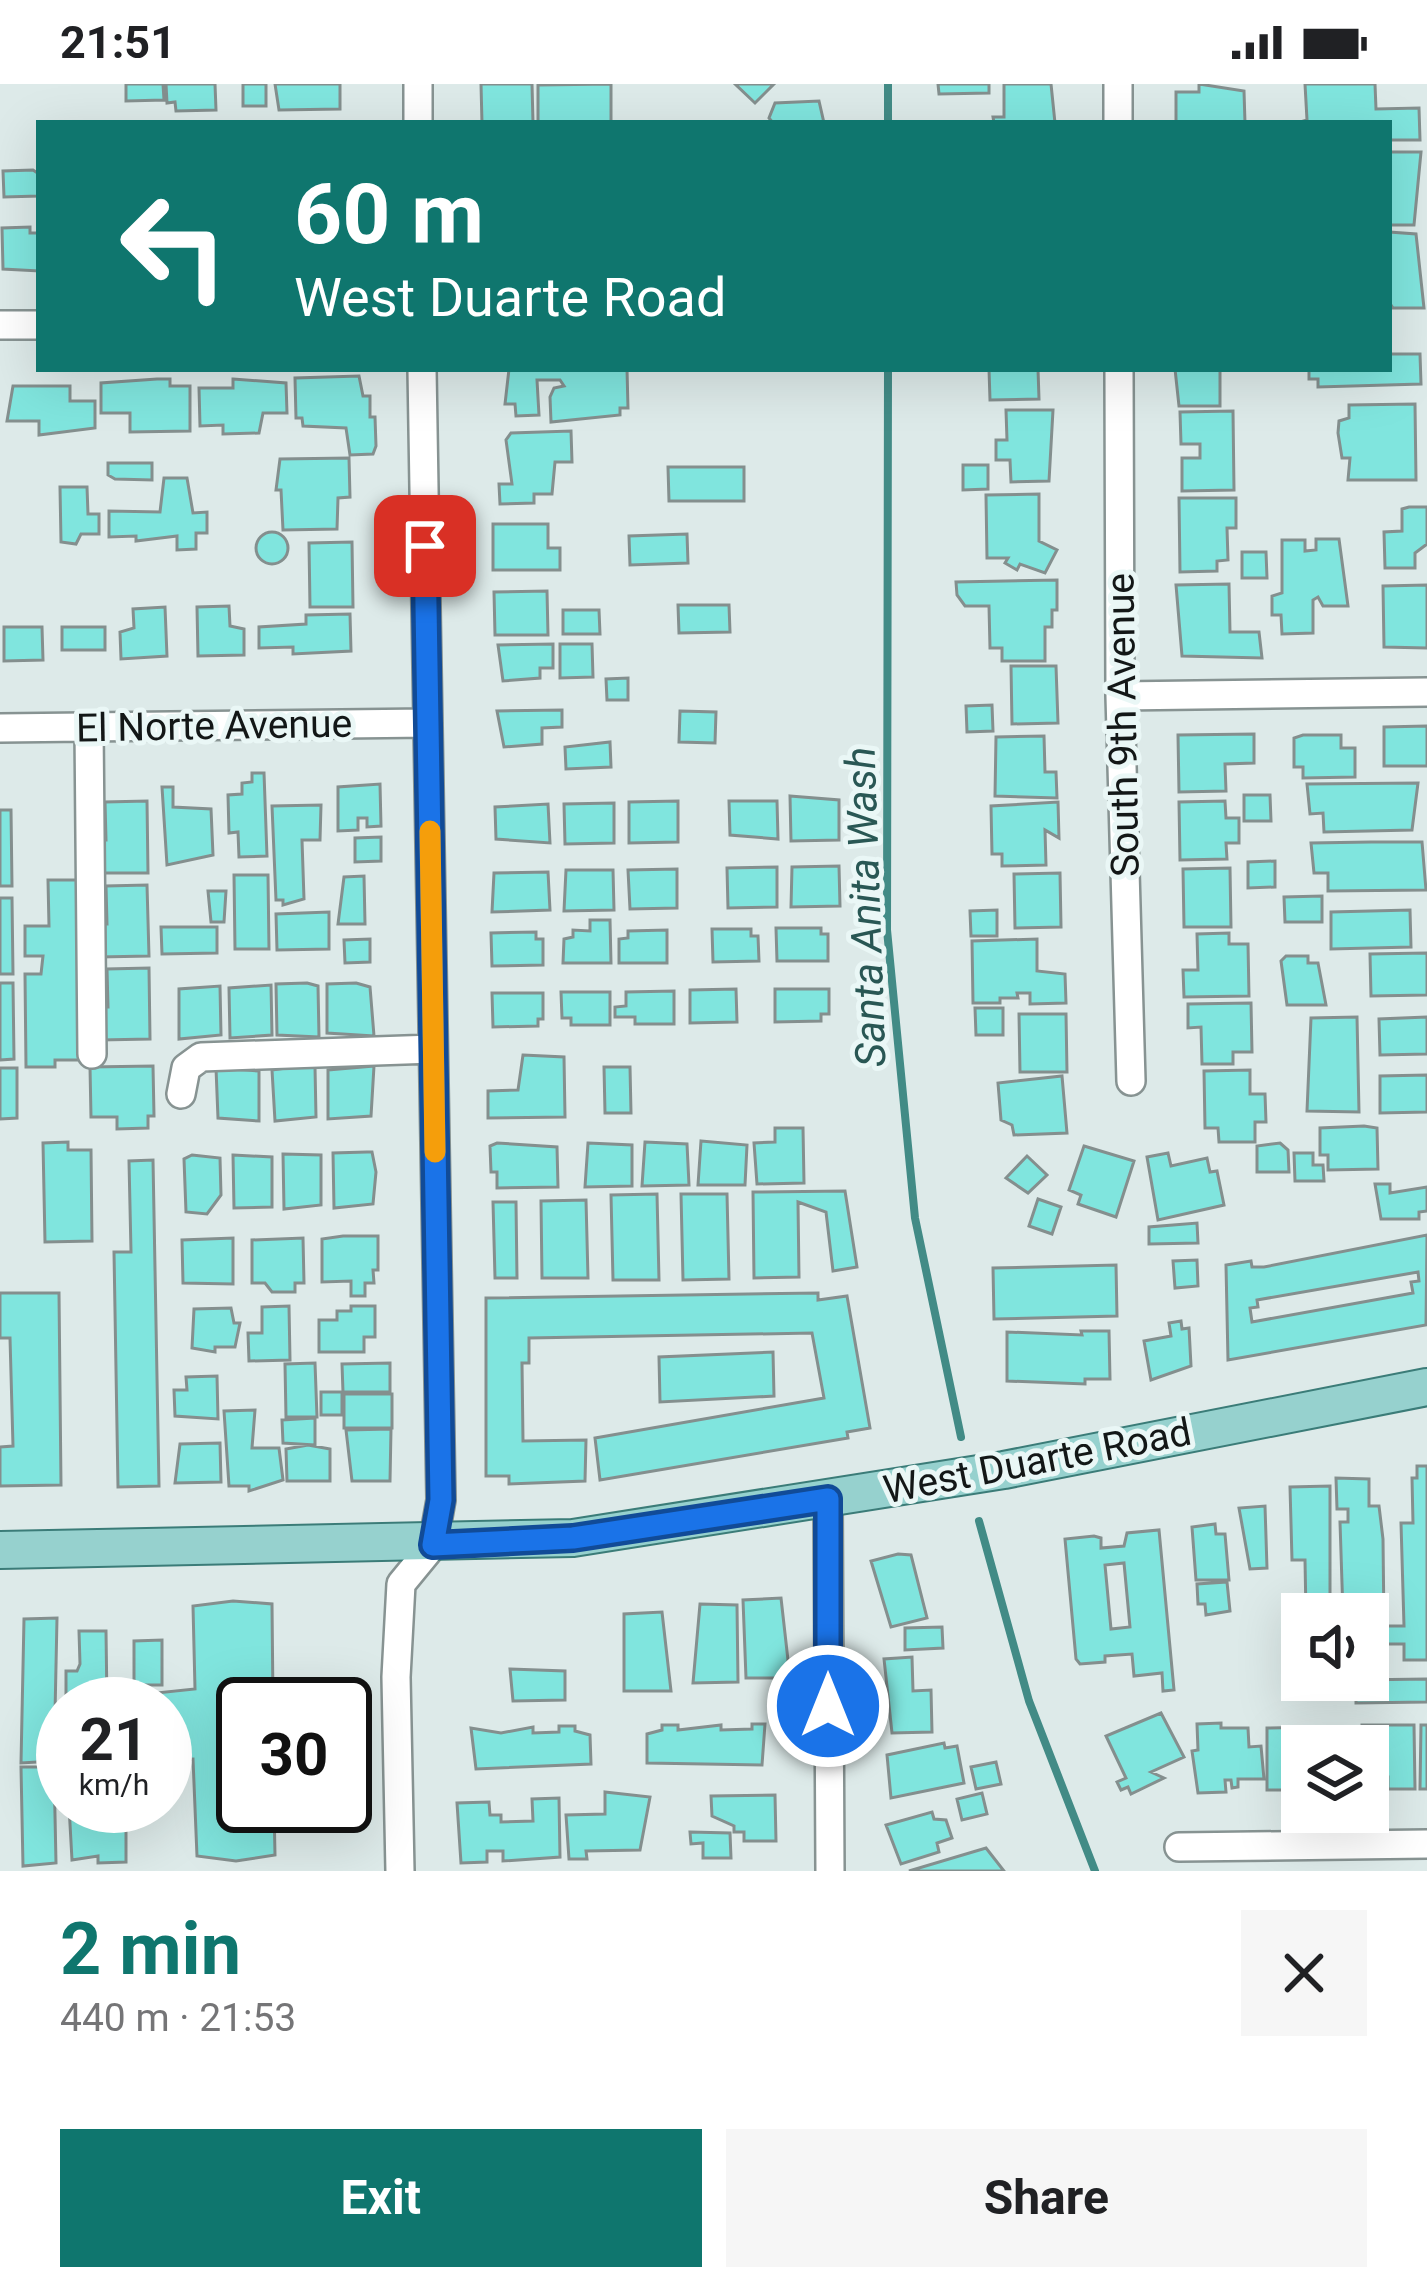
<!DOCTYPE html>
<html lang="en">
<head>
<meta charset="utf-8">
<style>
	:root { --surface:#fff; --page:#f6f6f6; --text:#202124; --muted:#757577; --accent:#0f766e }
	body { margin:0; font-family:Roboto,sans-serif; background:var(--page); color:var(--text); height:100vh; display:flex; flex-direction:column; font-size:45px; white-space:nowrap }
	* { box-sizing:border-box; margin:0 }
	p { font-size:39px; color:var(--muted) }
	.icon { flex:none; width:66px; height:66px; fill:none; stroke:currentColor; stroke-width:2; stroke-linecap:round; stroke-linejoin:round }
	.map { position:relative; height:1787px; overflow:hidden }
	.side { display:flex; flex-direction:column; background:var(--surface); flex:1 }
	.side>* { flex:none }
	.hud { position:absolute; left:36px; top:36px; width:1356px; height:252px; border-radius:0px; box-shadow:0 12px 48px #0002; background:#0f766e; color:#fff; overflow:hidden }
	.fabs { position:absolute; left:1281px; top:1509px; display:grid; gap:24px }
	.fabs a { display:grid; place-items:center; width:108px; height:108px; border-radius:0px; background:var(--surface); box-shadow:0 12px 48px #0002; font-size:60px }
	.speed { position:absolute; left:36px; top:1593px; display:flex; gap:24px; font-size:60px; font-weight:700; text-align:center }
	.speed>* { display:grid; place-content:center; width:156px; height:156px; border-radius:50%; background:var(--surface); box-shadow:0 12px 48px #0002; line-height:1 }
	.speed small { font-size:30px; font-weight:400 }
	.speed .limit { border:6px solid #111; border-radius:18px; background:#fff; color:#111 }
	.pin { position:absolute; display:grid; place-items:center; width:102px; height:102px; color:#fff; margin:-51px; border-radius:24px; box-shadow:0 6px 18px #0006 }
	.me { position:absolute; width:132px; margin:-66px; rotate:0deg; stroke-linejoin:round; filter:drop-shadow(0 0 9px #0008) }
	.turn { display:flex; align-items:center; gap:42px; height:252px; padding:0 60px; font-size:54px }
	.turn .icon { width:156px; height:156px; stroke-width:2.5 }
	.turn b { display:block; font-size:84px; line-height:102px }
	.round { display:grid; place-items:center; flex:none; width:126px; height:126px; border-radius:0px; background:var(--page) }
	.head { display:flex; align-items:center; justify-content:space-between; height:204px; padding:0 60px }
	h1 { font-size:72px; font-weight:700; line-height:90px; color:var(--accent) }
	.button { display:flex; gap:24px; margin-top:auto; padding:24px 60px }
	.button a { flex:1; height:138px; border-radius:0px; background:var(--accent); color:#fff; font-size:48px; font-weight:700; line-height:138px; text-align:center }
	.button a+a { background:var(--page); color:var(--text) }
	.status { display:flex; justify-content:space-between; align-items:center; height:84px; padding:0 60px; background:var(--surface); direction:ltr }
	.status svg { height:33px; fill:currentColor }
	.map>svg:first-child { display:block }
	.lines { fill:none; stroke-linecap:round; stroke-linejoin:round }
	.stream { stroke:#428b86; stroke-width:8 }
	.building { fill:#80e5de; stroke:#848f8e; stroke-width:3; fill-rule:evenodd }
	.minor-casing { stroke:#879392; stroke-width:32 }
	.major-casing { stroke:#3b7c78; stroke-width:40 }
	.minor { stroke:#fff; stroke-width:27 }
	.major { stroke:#96d1ce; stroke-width:36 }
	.route-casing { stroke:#114b97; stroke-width:30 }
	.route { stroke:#1a73e8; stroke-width:21 }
	.slow { stroke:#f59e0b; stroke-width:21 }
	.labels { text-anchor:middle; stroke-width:10; stroke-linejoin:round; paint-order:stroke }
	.street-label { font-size:39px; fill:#131717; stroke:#eaf7f6 }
	.water-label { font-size:42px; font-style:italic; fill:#295754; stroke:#eaf7f6 }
</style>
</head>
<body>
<div class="status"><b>21:51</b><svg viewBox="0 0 49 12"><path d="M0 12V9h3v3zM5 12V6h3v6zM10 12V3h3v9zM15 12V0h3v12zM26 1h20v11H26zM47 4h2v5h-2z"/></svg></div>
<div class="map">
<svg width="1427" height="1787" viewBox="0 0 1427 1787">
	<rect width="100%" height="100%" fill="#ddeae9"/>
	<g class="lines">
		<path class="stream" d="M888,39V0
			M888,285L887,846L915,1134L961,1353
			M979,1437L1029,1617L1095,1787"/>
	</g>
	<path class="building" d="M126,0H163L164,16L126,17Z
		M166,0H215L216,26L176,27L175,18L167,19Z
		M243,0H266V22H243Z
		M275,0H340V25L279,26Z
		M481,0H532L533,39H482Z
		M611,0V37L616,39H538V1Z
		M735,0H774L755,19Z
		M938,0H989V9L939,10Z
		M1004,0H1051L1055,39H994L993,33H1004Z
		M1199,0L1244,7L1245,39H1176V8H1199Z
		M1375,0L1376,25L1419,24L1420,56H1389V39H1297L1307,36L1305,0Z
		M819,17L824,39H773L769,34L775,19Z
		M1389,68H1421L1414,141H1389Z
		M33,86L39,90V112L4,113L3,87Z
		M30,143V149H39V187L3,185L2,144Z
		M1389,148L1416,150L1424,224H1393L1389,218Z
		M1389,270H1420L1421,300L1318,303V295H1309V285H1389Z
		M509,285H627L628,324H620V331L551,338L550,313L554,304L564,302L560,296H537L539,331L516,332L515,320H505Z
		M989,285H1038L1039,315L990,316Z
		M1175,285H1220V322H1179Z
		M359,292L363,312H370V333H375L376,362L373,370L350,371L346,344L303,342L302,334H296L295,294Z
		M157,295H170V302H190V347L130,348V329H101V299Z
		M233,295L286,299L287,329H263L259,349L223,350V341L200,342L199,304H233Z
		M13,302H70V317H95V344L39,351V337H7Z
		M1415,320L1416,396H1348L1350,374H1342L1338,349L1339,337L1349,334V321Z
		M1006,326H1053L1049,397L1011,398L1010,376H996V356H1007Z
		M1233,327L1234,406L1182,407V374H1200V360H1181L1180,328Z
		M571,347L572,378H555L552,410H534V419L500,420L499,400H512L506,356L511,349Z
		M349,374L350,413L338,414L337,445L283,446L281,406H276L280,375Z
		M108,379H152V396L115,395L108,391Z
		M963,381H988V405L963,406Z
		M668,383H744V417H669Z
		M164,394H187L193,429L207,428V449H196V465L177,466V452L136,457V452L109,453V427L160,428Z
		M60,403H87L88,430H99V450H81L76,460L61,458Z
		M1039,410V457L1057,466L1045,489L1020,480L1017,486L1005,479L1008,474H987L986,411Z
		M1179,414H1236V444H1227L1228,476L1217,477V487L1180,488Z
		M1409,423H1427V460L1415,469V484H1385L1384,448L1402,447V425Z
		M493,440H548V464H560V486H493Z
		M256 464a16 16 0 1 1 32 0a16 16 0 1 1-32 0Z
		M687,450L688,479L630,481L629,452Z
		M1316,455H1339L1348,522H1323L1318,513L1313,516V549L1282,550L1281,531H1272V512L1282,509V456H1305V467L1316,466Z
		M352,458L353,523H310L309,459Z
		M1242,468H1266L1267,494H1242Z
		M1057,496V526H1052V543H1045V577H1002V564H990L989,522H965L957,511L956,498Z
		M1229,500L1230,548H1259L1262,574L1182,572L1176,501Z
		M1427,501V564L1384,563L1383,502Z
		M547,507L548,551H495L494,508Z
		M678,521H729L730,548L679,549Z
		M229,522L230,542L244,545V571L198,572L197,523Z
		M165,523L167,572L121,575L120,548L134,544L133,525Z
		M563,526H599L600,550H563Z
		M350,530L351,567L293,570V563L259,564V543L306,540V531Z
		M4,543H42L43,576L4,577Z
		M62,543H105V566H62Z
		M553,560V584H540V594L503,597L498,561Z
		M560,560H592L593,593L560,594Z
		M1011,582H1056L1058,639L1012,640Z
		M628,594V616H607L606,595Z
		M992,621L993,647L967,648L966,622Z
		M562,626V643L542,644V660L504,663L497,627Z
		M680,627L716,628L715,659L679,658Z
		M1427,642V682H1384V643Z
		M1254,650V679L1225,680L1226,707L1179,708L1178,651Z
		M1303,651H1341V664H1355V693L1303,694V683H1294V654Z
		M1044,652L1045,688H1056L1057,714L995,712L996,653Z
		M610,658L611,683L566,685L565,663Z
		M252,689H264L267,772L239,773L238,748L229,749L228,711L242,710V699L252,698Z
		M1418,699L1412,746L1324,748L1323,729L1310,730L1307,700Z
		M380,700L381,742L367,743V734H358V746L338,747V703Z
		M162,703H173V723L211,725L213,771L167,781Z
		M1244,711H1270L1271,737H1244Z
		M790,712L839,716V756L791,757Z
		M147,717L148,789H97V756H106L105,718Z
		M678,717V758L629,759V718Z
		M729,717H777L778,755L730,751Z
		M1225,717L1226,734H1239V759H1226L1227,775L1180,776L1179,718Z
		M1058,718L1059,754L1045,746L1046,781L1002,782V770H992L991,722Z
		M614,719V759L565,760L564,720Z
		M548,720L550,759L496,755L495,723Z
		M321,721L320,756H302L304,815L283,821V816H276L272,722Z
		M0,726H11L12,802H0Z
		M381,753V777L355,778V754Z
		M1371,758H1422L1426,806L1328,807V789H1314L1311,759Z
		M1275,777V803L1248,804V778Z
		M839,782L840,822L791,823L792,783Z
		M777,783V823L728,824L727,784Z
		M1230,784L1231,843H1184L1183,785Z
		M677,785V824L630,825L628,786Z
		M566,786H613L614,826L564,827Z
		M548,788L550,826L492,828L494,789Z
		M1060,789L1061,843L1015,844L1014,790Z
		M234,791H268L269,865H235Z
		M364,792L365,840H338L344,793Z
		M48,796H80L82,967L78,976H55V983H26L25,890H41L43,872H25V842H49Z
		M147,801L149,872L99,873L98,840H107L106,802Z
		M208,807H226L224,838H211Z
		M1322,812V838H1285L1284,813Z
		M0,814H12L13,890H0Z
		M997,826V852H971L970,827Z
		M1410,826L1411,863L1331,865V828Z
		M329,828V865L277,866L276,830Z
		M590,836H610L611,879H563L564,855L573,853V846L590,847Z
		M161,843H217V869L162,870Z
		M776,844H821V850H828V877H777Z
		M712,845H751V852H758L759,877L713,878Z
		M667,846V879H619V855L628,854V847Z
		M536,848V855H543V881L492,882L491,849Z
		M1229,849V860H1248L1249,912L1184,913L1183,886H1198L1197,850Z
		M370,855V878L345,879L344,856Z
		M1037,855V887L1065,890L1066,919L1030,920V909H1017L1018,914H1000V919H973L972,857Z
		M1427,869V911L1371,912L1370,870Z
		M1286,872H1308V879H1318L1326,921H1287L1281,877Z
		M149,884L150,955L100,956L99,923H108L107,885Z
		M0,899H13L14,975L0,976Z
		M307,899L318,902L319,953L277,951L276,900Z
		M356,899L370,903L374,952L327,949V900Z
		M271,901L272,951L230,954L229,904Z
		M220,902L221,951L179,955V905Z
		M736,905L737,938L690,939V906Z
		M775,905H829V930H821V937L775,938Z
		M674,907V940H635V933H615V923L626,922V908Z
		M561,908H610V941H571V934H562Z
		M492,909H543V935H538V942L493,943Z
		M1251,919L1252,968H1233V980H1202L1201,943L1188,944V920Z
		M975,924H1003V951H976Z
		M1019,930H1066L1067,988H1020Z
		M1357,933L1359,1028L1307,1027L1311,934Z
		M1427,933V970L1380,971L1379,935Z
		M523,971L564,973L565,1033L488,1034V1007L518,1006Z
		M153,982L154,1032H148V1044L117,1045V1033H91L90,983Z
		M374,982L371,1032L328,1035V986Z
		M293,983H315L316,1033L275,1037L272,986Z
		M604,983H630L631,1029H605Z
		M0,984H17V1034L0,1035Z
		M216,984L259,987V1037L218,1034Z
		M1250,986V1010H1265L1266,1038H1255V1058H1219L1218,1044H1205L1204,987Z
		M1427,991V1028L1380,1029V992Z
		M1062,992L1067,1049L1014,1051L1012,1041L1001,1036L998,999Z
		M1364,1042L1377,1044L1378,1085L1328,1086V1071H1320V1044Z
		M775,1044H803L804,1099L757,1100L754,1059L775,1058Z
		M701,1057L747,1061L745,1101H698Z
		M68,1058V1066H91L92,1157L45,1158L43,1059Z
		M645,1058L687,1060L689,1101L642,1102Z
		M497,1059L557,1063L558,1103L497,1104V1088H491L490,1062Z
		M588,1059L632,1061V1102L585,1103Z
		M1280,1059L1288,1066L1289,1088H1257V1062Z
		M1084,1062L1134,1077L1116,1133L1078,1120L1081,1111L1069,1106Z
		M367,1068H372L376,1088L373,1120L334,1124L333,1069Z
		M1168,1069L1171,1082L1207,1074L1210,1088L1217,1087L1224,1121L1158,1136L1147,1073Z
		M1294,1069H1313V1081H1323L1324,1097H1295Z
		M283,1070L321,1071V1121L284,1125Z
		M192,1071L220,1074L221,1111L207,1130L186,1128L184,1075Z
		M233,1071L272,1073V1123L234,1124Z
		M1027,1072L1047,1091L1028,1109L1006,1094Z
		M153,1076L159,1402L118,1403L114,1168H131L129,1077Z
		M1375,1100H1390V1109L1427,1103V1127L1419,1128V1135H1381Z
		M845,1107L857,1183L833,1187L826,1128L798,1118L799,1193L754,1194L753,1108Z
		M657,1110L659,1196H613L611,1111Z
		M681,1110H727L729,1195L683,1196Z
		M1038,1115L1061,1123L1052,1150L1029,1142Z
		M586,1116L588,1194H542L541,1117Z
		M493,1118H516L517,1194H495Z
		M1197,1139L1198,1159L1149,1160V1143Z
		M1427,1151L1426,1241L1228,1276L1226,1181L1251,1177L1252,1183H1264ZM1418,1188L1419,1197L1411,1198L1413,1209L1252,1238L1250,1224L1258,1223L1257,1216Z
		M343,1152H378V1186H373L374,1199H365V1212H351V1197L322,1198V1155Z
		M233,1154V1200L183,1199L182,1156Z
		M303,1154L304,1199H295V1208H272L265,1199H252V1156Z
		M1197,1176L1198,1202L1175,1204L1173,1177Z
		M1116,1181L1117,1232L994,1235L993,1184Z
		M0,1209H59L61,1401L0,1402V1363L13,1362L10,1254H0Z
		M818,1209V1216L847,1212L870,1344L847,1348L848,1354L600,1396L595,1354L824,1314L812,1249L529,1254V1279H522L523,1357L586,1356L585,1397L509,1400V1392H486V1214Z
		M289,1222L290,1276L249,1277L248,1249H262V1223Z
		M351,1222H375V1253H364V1268H319V1236H337V1227H351Z
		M231,1224L234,1239H240L235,1263H215V1268L192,1264L194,1225Z
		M1181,1237L1182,1245L1189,1244L1191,1282L1151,1296L1144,1257L1171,1252L1169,1239Z
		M1081,1247H1109L1110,1295H1085V1300L1007,1297V1248L1082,1251Z
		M773,1268L774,1312L660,1318L659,1273Z
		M315,1279L317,1333H286L285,1280Z
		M390,1279V1308H343L342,1280Z
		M217,1292L218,1335L175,1332L174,1306H187L186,1293Z
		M321,1308H342V1331H321Z
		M344,1310H392V1344H344Z
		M255,1326L252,1364H279L283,1396L249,1407V1402H229L224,1327Z
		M315,1334V1361L283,1359L282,1336Z
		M391,1345L390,1397H352L346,1346Z
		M220,1359L221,1398L175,1399L180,1360Z
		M308,1361L330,1365V1397H287L286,1365Z
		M1417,1382H1427V1576H1404V1560H1385V1577H1368V1530H1343L1340,1438H1348V1425H1337L1336,1394L1369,1395V1422H1379L1383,1455L1384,1542H1404L1401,1439H1413L1412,1394H1417Z
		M1330,1402V1529L1306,1530L1305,1476H1292L1290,1403Z
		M1265,1422L1267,1484L1250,1485L1239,1424Z
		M1215,1440L1216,1450H1225L1229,1496H1196L1192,1443Z
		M1159,1446L1174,1606L1163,1607L1162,1589L1134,1592L1132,1570L1105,1572V1578L1080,1580L1076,1575L1065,1455L1094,1452L1101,1454V1464L1124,1462L1127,1449ZM1124,1479L1130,1543L1111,1545L1105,1481Z
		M898,1470L911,1471L927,1534L891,1543L871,1477Z
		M1227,1498L1230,1527L1206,1531L1205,1520H1198L1197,1500Z
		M781,1514L790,1594H746L743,1516Z
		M233,1517L272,1520L273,1618L354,1617L361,1645L354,1673H345V1620H243V1722H274L275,1771L236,1777L197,1772L193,1675L167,1676L165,1683V1620H138L156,1615V1609L195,1605L193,1522Z
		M700,1520L737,1521L738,1598L693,1599Z
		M662,1528L671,1607H624V1530Z
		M57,1534L54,1677L21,1679L24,1535Z
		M942,1543L943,1564L905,1566V1544Z
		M79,1547H106L107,1620H66V1587H77L80,1580Z
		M162,1556V1601H134V1557Z
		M912,1573L913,1607L931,1606L932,1648L892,1649L884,1575Z
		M510,1585L565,1587V1616L513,1617Z
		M1427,1595V1618L1356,1619V1596Z
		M1161,1629L1184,1673L1151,1688L1164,1694L1131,1710L1128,1703L1121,1706L1117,1698L1126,1694L1106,1652Z
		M1221,1639V1644H1248L1249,1663L1261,1662L1264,1695H1238V1703L1232,1704L1231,1696H1225L1226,1708L1198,1709L1192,1667L1198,1666L1197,1640Z
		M752,1640H765L762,1681L647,1679V1650L662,1646V1641H678V1646L721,1641V1646L752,1645Z
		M1362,1641H1414L1415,1705H1388V1693H1368V1662H1351L1362,1661Z
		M1421,1641H1427V1705H1420Z
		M559,1642H575V1647L590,1651L591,1680L476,1685L471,1644L501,1649L533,1643V1649L559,1648Z
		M1316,1643L1317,1661L1329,1662H1302V1695H1294V1706H1267V1644Z
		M944,1659L945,1664L957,1662L964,1699L891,1714L887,1671Z
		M996,1678L1001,1700L976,1705L971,1683Z
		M21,1683H54L56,1779L23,1782Z
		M605,1708L650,1713L640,1766L586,1767L587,1775H569L566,1731L605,1730Z
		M982,1709L987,1730L962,1736L957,1715Z
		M775,1711L776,1757H744V1748H734V1742L712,1732L711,1712Z
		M559,1714L560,1773L503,1777V1767H487V1778L461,1779L457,1719L489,1718L490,1731H501V1738L533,1737L532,1715Z
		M69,1722L126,1725V1778L98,1779V1772L72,1776Z
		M932,1728L934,1735L946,1736L952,1754L937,1759L939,1768L901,1780L886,1741Z
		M690,1748L730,1749L731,1774H703V1759L691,1760Z
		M986,1764L1004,1787H909Z"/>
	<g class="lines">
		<g class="minor-casing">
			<path id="minor" d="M418,0V39
				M1118,0V39
				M0,241H39
				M1119,285L1120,612L1131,997
				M1120,612L1427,608
				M89,643L92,970
				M0,644L428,639
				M181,1010L186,984L201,973L433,965
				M828,1415L830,1787
				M1179,1763L1427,1760
				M400,1787L396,1593L401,1500L433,1461L441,1416L422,285"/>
		</g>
		<g class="major-casing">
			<path id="major" d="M0,1466L573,1454L1004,1386L1427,1303"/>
		</g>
		<use href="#minor" class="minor"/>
		<use href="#major" class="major"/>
	</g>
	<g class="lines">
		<g class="route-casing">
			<path id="route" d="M425,462L441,1416L433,1461L573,1454L828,1415V1622"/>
		</g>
		<use href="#route" class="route"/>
		<path class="slow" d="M430,747L435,1068"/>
	</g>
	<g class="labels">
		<g class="street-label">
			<text transform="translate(214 641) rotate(-1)" y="14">El Norte Avenue</text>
			<text transform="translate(1122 641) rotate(-91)" y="14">South 9th Avenue</text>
			<text transform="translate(1037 1376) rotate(-11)" y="14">West Duarte Road</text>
		</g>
		<g class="water-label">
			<text transform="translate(865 823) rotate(-92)" y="15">Santa Anita Wash</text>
		</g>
	</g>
</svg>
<div class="fabs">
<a><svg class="icon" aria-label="sound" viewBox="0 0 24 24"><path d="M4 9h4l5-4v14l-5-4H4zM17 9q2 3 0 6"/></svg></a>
<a><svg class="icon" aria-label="layers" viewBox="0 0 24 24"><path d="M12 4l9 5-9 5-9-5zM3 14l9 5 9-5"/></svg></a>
</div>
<div class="speed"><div>21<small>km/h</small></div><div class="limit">30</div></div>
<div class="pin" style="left:425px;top:462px;background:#d93025"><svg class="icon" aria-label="arrive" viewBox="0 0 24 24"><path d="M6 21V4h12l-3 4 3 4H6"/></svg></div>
<svg class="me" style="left:828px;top:1622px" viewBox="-20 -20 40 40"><circle r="17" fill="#1a73e8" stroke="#fff" stroke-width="3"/><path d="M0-11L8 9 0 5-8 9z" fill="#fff"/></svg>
<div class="hud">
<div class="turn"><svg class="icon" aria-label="left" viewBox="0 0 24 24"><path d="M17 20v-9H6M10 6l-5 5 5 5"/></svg><div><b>60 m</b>West Duarte Road</div></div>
</div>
</div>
<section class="side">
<div class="head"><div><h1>2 min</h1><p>440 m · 21:53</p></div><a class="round"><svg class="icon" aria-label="close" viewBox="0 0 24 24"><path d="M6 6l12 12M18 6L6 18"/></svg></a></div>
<div class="button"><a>Exit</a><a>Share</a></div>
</section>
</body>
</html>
